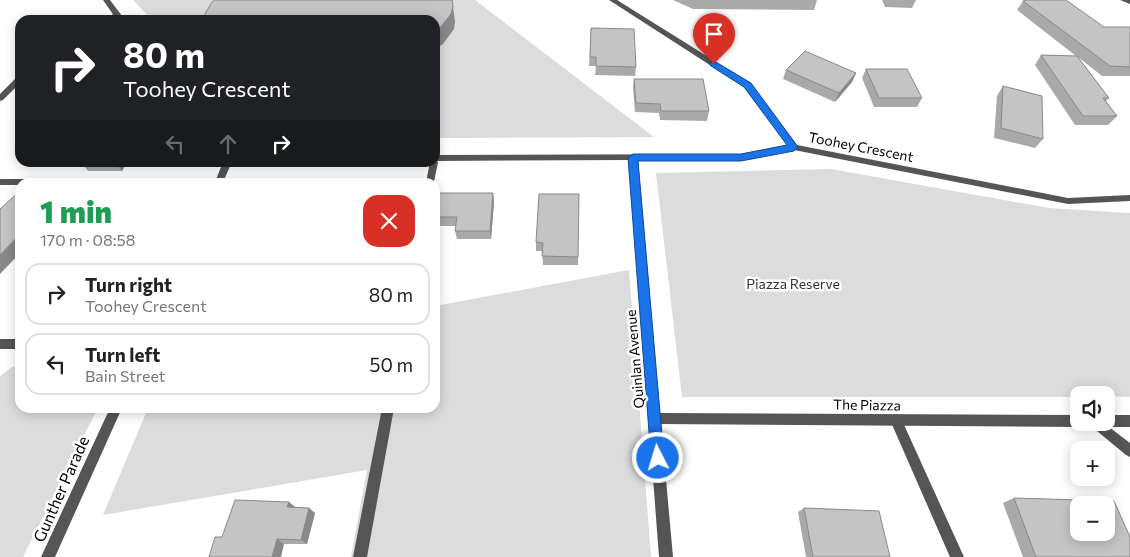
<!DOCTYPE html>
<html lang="en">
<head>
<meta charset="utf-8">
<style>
	:root { --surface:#fff; --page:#f6f6f6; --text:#222; --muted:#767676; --line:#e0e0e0 }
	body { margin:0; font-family:Commissioner,sans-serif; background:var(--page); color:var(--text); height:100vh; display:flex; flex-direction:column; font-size:19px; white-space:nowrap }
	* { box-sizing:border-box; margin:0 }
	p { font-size:16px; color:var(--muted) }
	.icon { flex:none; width:28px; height:28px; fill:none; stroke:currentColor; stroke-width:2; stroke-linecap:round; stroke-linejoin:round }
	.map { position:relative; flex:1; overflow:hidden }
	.drawer { position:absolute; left:15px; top:178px; width:425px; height:235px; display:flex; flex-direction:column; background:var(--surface); border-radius:15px; box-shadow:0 2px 12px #0003 }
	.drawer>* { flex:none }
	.top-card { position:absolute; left:15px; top:15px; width:425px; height:152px; border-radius:15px; box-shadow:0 2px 12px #0003; background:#202124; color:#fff; overflow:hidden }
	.fabs { position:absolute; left:1070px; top:386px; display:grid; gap:10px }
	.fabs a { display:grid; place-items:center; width:45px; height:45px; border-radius:10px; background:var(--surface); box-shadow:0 2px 12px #0003; font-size:25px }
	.pin { position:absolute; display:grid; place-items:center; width:42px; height:42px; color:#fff; margin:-51px -21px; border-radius:50% 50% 50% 0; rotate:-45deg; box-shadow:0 0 5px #0007 }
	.pin .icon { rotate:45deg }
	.me { position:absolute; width:55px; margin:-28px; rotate:355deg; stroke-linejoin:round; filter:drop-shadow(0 0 4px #0008) }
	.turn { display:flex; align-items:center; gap:18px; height:105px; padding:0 25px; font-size:22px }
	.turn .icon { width:65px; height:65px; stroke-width:2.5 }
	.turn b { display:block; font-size:35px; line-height:42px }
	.lanes { display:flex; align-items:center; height:48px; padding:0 25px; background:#0003; justify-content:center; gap:25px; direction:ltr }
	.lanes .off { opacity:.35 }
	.round { display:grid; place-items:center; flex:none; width:52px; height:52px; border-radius:15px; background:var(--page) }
	.headline { display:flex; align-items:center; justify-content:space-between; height:85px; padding:0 25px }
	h1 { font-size:30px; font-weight:800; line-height:38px; color:#1e9e55 }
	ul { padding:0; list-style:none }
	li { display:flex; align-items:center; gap:15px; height:62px; margin:0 10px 8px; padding:0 15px; border:2px solid var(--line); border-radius:15px }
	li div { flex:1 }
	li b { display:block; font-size:19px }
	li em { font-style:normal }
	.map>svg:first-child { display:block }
	.green { fill:#dcdcdc }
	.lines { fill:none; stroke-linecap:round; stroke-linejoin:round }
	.service { fill:#555; fill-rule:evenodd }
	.minor { fill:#555; fill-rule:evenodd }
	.wall { fill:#a9a9a9 }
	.shaded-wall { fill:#898989 }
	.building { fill:#c4c4c4; stroke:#898989; fill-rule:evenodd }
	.route { fill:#1a73e8; stroke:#114b97 }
	.labels { text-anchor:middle; stroke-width:5; stroke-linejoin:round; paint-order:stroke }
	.street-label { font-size:14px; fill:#000; stroke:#fff }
	.park-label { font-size:14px; fill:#333; stroke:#fff }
	.near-street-label { font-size:16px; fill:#000; stroke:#fff }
</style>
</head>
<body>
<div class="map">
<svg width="1130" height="557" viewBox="0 0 1130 557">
	<rect width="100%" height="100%" fill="#fff"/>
	<path class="green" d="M133,0H475L654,137L435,138V20H152Z
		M831,169L1049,208L1130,213V397L1079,395V397H682L656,173Z
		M629,270L651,557H351L367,470L103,515L148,408H435V306Z
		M20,366V408H98L23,557H0V376L12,367Z"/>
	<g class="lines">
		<path class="service" d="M117,12L120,14C115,19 110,20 102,20Z
			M17,77H20V83L3,100L0,101V94Z
			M435,159L438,162L434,182H426L430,162H435Z
			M0,179H71L75,182H20V185H0Z
			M382,408H394L367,557H353Z
			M896,414L900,416L964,557H950L890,420L892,416Z"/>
		<path class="minor" d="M103,0H110L125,20H117Z
			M609,0H617L750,83L797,145L1068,198L1130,195V201L1068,204L794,150L741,160H638L660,413L1079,415V422H1084L1083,425L1079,427L661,424L673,557H659L629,160L435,161V155L741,154L788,145L744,87Z
			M1120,0H1130V4Z
			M223,162H232L223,182H215Z
			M0,339H20V349H0Z
			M110,408H122L55,557H41Z
			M1106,415H1130V427H1109L1130,443V457L1126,455L1091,426L1089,422H1106Z"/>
	</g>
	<path class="wall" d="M673,0H817L814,10L693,9Z
		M882,0H916L912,8L885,7Z
		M1023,1L1104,27H1130V76H1102L1078,57L1109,98L1106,101L1117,116L1108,125H1075L1035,65L1041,55L1076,56L1017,10Z
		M591,28L636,67L635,76L595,75L596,66H589Z
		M866,69L922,98L917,107H874L862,78Z
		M786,70L856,73L852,82L835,102L783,79Z
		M634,79L709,111L707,121L660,120L659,113L635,112L633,88Z
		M1003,86L1043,139L1035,148L994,138L997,96Z
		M81,162H127L122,171H88Z
		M435,193H493L494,202L491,239H457L455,231L456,226H435Z
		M579,194L578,265H543L542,251H536V242Z
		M1014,498L1130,557H1023L1003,503Z
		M289,502L295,507L315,513L307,544H284L222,537Z
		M804,508L890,557H806L798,512Z"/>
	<path class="shaded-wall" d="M453,6L455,22L454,29L443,44L435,49V32Z
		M321,16L322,20H315Z
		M856,73L852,82L835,102L839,93Z
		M115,162H127L122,171Z
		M493,193L494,202L491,239L490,231Z
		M20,234V253L0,274V255Z
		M289,502L295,507L294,512L287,507Z
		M309,508L315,513L307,544L301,540Z
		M277,539L284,544L281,557H272Z"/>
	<path class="building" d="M215,0H452L453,6L451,14L440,28L435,32V20H325L321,16L315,20H206L205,14L212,2Z
		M1027,0H1066L1104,27H1130V67L1110,66L1023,1Z
		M591,28L634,29L636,67L596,66V57H590Z
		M805,51L856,73L839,93L786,70Z
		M1041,55L1077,56L1109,98H1103L1117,116H1083Z
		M866,69H907L922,98H879Z
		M634,79H703L709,111H661L660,104L636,103Z
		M1003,86L1042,96L1043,139L1001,128Z
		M282,179L327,180L326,182H281Z
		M20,191V234L0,255V209Z
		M435,193H493L490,231H455L457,217H435Z
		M539,194H579L578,257L542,256L543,243L536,242Z
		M1014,498L1114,501L1130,537V557H1036ZM1079,505H1106V532H1079Z
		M235,500L289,502L287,507L309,508L301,540L277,539L272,557H209L215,537H222Z
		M804,508L879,511L890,557H813Z"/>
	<path class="route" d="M714,61L751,83L798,147L794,151L741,161H638L664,458L662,462L658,464L653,462L651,458L628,158L633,154H741L787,145L744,87L711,66L709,64Z"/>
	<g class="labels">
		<g class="street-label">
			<text transform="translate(861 147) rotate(11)" y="5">Toohey Crescent</text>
			<text transform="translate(635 359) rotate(-95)" y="5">Quinlan Avenue</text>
			<text transform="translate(867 405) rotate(1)" y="5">The Piazza</text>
		</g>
		<g class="park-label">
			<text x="793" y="289">Piazza Reserve</text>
		</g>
		<g class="near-street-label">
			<text transform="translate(61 489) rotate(-66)" y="6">Gunther Parade</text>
		</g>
	</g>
</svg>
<div class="fabs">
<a><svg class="icon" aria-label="sound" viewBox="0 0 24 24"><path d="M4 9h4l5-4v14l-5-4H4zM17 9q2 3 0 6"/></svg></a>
<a>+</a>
<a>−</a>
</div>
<div class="pin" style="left:714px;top:64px;background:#d93025"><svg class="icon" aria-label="arrive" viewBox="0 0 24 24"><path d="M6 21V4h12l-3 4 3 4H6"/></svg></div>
<svg class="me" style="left:658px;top:458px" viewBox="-20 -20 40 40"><circle r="17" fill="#1a73e8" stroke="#fff" stroke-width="3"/><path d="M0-11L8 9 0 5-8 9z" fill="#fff"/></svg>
<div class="top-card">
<div class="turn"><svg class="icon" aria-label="right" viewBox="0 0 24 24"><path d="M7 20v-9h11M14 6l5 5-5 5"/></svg><div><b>80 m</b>Toohey Crescent</div></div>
<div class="lanes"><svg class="icon off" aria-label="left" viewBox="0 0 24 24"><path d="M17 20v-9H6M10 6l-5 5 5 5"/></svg><svg class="icon off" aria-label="ahead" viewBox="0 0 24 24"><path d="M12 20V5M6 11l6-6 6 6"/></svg><svg class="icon" aria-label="right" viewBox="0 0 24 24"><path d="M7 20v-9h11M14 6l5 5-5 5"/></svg></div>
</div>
<section class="drawer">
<div class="headline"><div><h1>1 min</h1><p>170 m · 08:58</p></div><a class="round" style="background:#d93025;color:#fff"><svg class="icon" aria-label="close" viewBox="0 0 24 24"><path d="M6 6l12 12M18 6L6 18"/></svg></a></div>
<ul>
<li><svg class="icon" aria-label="right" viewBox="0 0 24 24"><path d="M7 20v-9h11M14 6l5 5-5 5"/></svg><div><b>Turn right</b><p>Toohey Crescent</p></div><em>80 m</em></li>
<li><svg class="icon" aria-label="left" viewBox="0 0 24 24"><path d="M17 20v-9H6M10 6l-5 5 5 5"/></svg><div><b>Turn left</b><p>Bain Street</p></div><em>50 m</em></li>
</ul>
</section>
</div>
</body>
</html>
